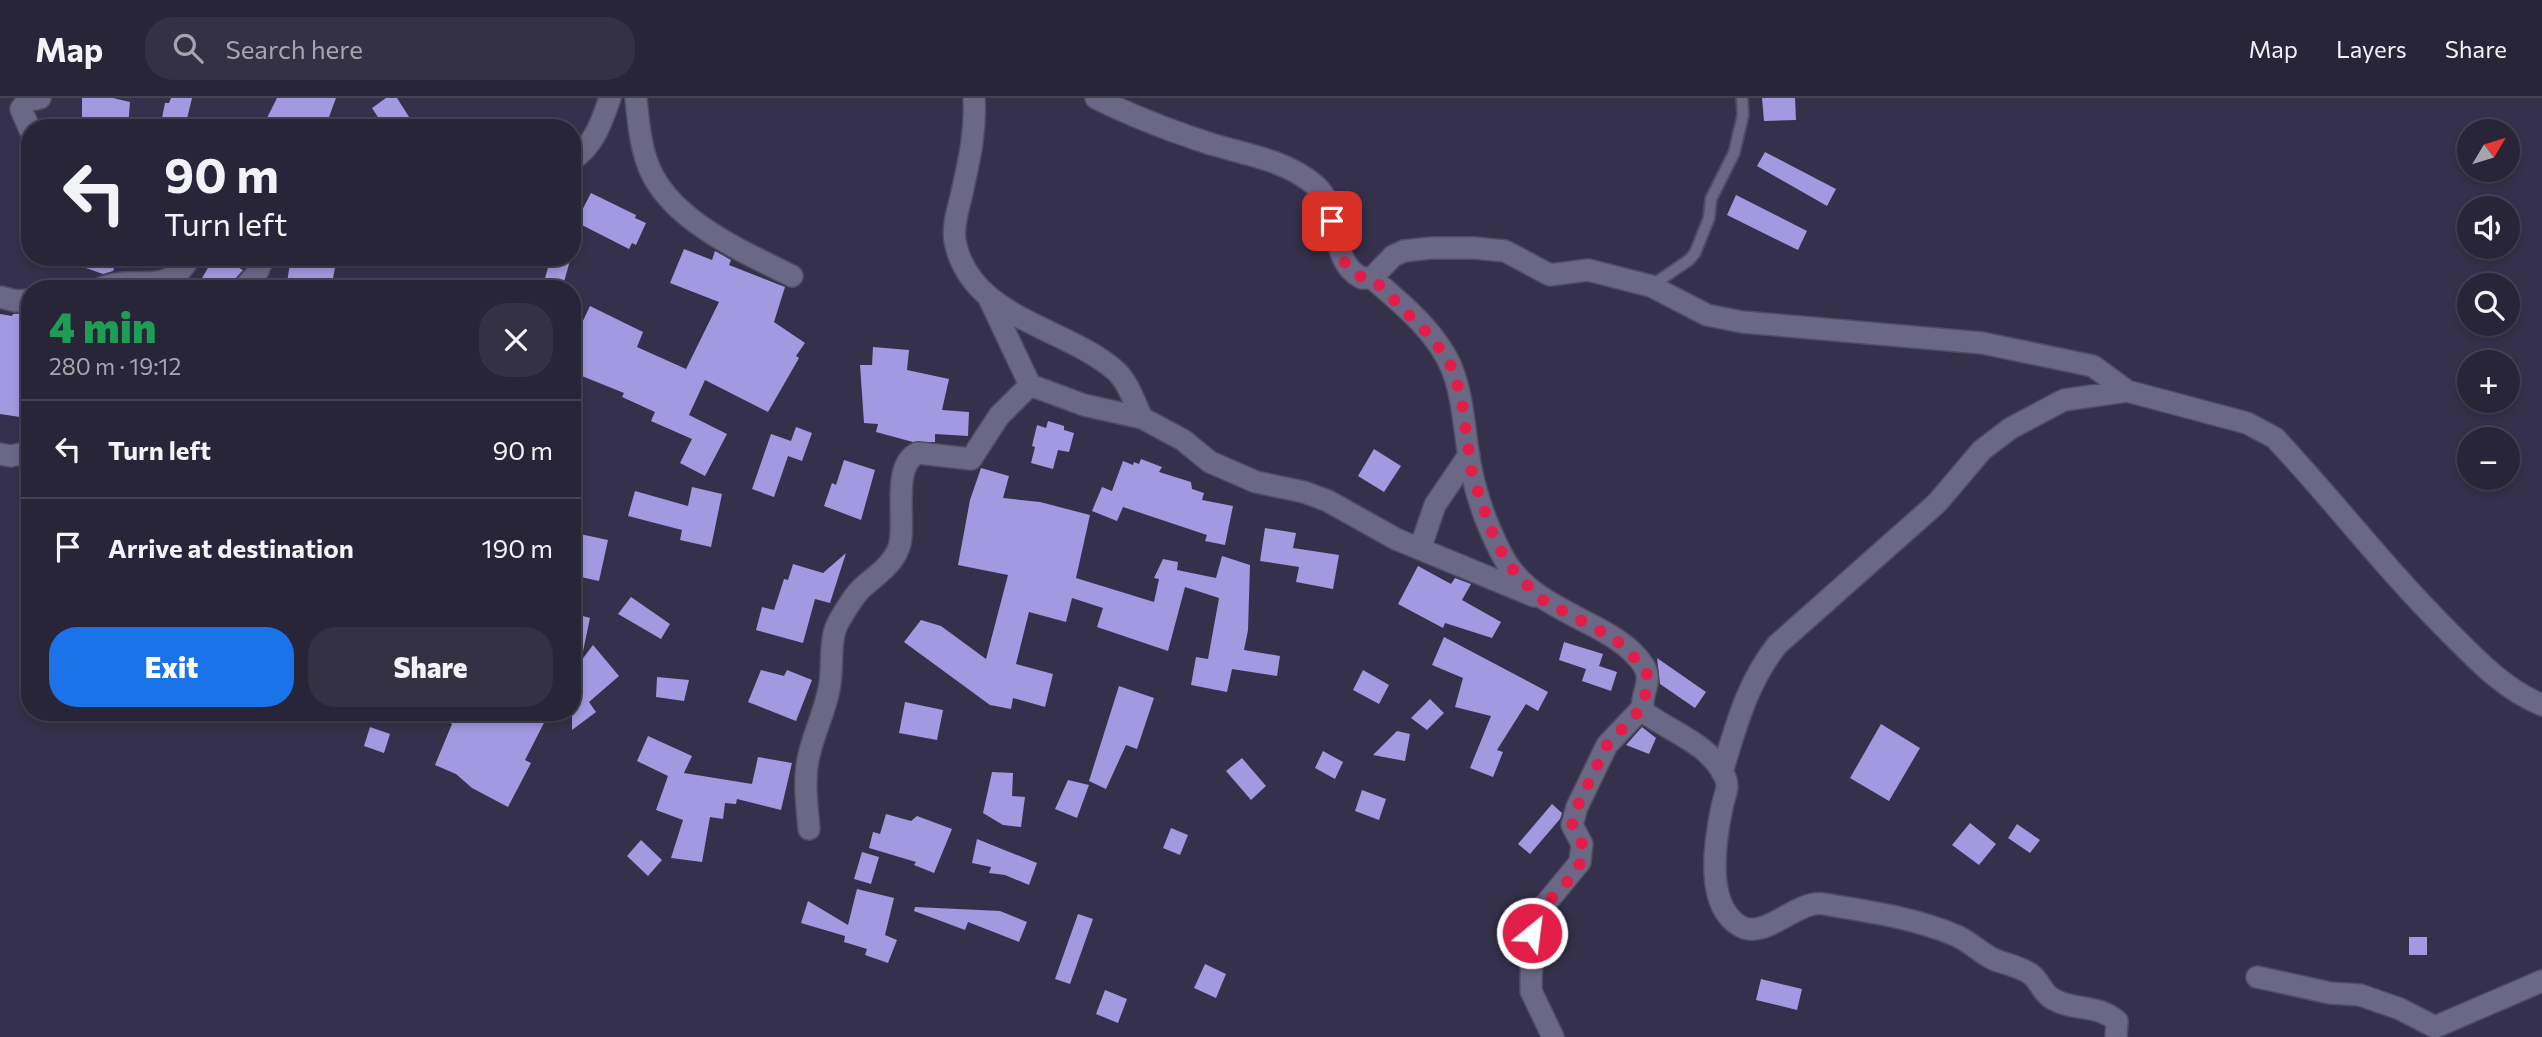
<!DOCTYPE html>
<html lang="en">
<head>
<meta charset="utf-8">
<style>
	:root { --surface:#282539; --page:#343144; --text:#f1f3f6; --muted:#a5a5ae; --line:#444253; --accent:#1a73e8 }
	body { margin:0; font-family:Commissioner,sans-serif; background:var(--page); color:var(--text); height:100vh; display:flex; flex-direction:column; font-size:26px; white-space:nowrap }
	* { box-sizing:border-box; margin:0 }
	p { font-size:23px; color:var(--muted) }
	.icon { flex:none; width:38px; height:38px; fill:none; stroke:currentColor; stroke-width:2; stroke-linecap:round; stroke-linejoin:round }
	.map { position:relative; flex:1; overflow:hidden }
	.side { position:absolute; left:21px; top:182px; width:560px; height:441px; display:flex; flex-direction:column; background:var(--surface); border-radius:28px; box-shadow:0 4px 10px #0003,0 0 0 2px var(--line) }
	.side>* { flex:none }
	.hud { position:absolute; left:21px; top:21px; width:560px; height:147px; border-radius:28px; box-shadow:0 4px 10px #0003,0 0 0 2px var(--line); background:#282539; color:var(--text); overflow:hidden }
	.needle { width:46px; rotate:52deg }
	.tools { position:absolute; left:2457px; top:21px; display:grid; gap:14px }
	.tools a { display:grid; place-items:center; width:63px; height:63px; border-radius:50%; background:var(--surface); box-shadow:0 4px 10px #0003,0 0 0 2px var(--line); font-size:35px }
	.pin { position:absolute; display:grid; place-items:center; width:60px; height:60px; color:#fff; margin:-30px; border-radius:14px; box-shadow:0 4px 10px #0006 }
	.me { position:absolute; width:77px; margin:-38px; rotate:29deg; stroke-linejoin:round; filter:drop-shadow(0 0 5px #0008) }
	.turn { display:flex; align-items:center; gap:24px; height:147px; padding:0 28px; font-size:32px }
	.turn .icon { width:91px; height:91px; stroke-width:2.5 }
	.turn b { display:block; font-size:49px; line-height:60px }
	.round { display:grid; place-items:center; flex:none; width:74px; height:74px; border-radius:28px; background:var(--page) }
	.summary { display:flex; align-items:center; justify-content:space-between; height:119px; padding:0 28px }
	h1 { font-size:42px; font-weight:800; line-height:52px; color:#1e9e55 }
	.button { display:flex; gap:14px; margin-top:auto; padding:14px 28px }
	.button a { flex:1; height:80px; border-radius:28px; background:var(--accent); color:#fff; font-size:28px; font-weight:800; line-height:80px; text-align:center }
	.button a+a { background:var(--page); color:var(--text) }
	ul { padding:0; list-style:none }
	li { display:flex; align-items:center; gap:21px; height:98px; padding:0 28px; border-top:2px solid var(--line) }
	li div { flex:1 }
	li b { display:block; font-size:26px }
	li em { font-style:normal }
	header { display:flex; align-items:center; gap:42px; box-sizing:border-box; height:98px; padding:0 35px; background:var(--surface); border-bottom:2px solid var(--line) }
	header strong { font-size:33px }
	nav { display:flex; gap:38px; margin-inline-start:auto; font-size:24px }
	.search { width:490px; height:63px; background:var(--page); display:flex; align-items:center; gap:18px; box-sizing:border-box; padding:0 24px; border-radius:28px; color:var(--muted); font-size:26px }
	.map>svg:first-child { display:block }
	.green { fill:#5b518e }
	.building { fill:#a299e0 }
	.lines { fill:none; stroke-linecap:round; stroke-linejoin:round }
	.service-casing { stroke:#504d63; stroke-width:14 }
	.minor-casing { stroke:#504d63; stroke-width:24 }
	.service { stroke:#6b6886; stroke-width:10 }
	.minor { stroke:#6b6886; stroke-width:21 }
	.route { stroke:#e11d48; stroke-width:12; stroke-dasharray:0 21.6 }
</style>
</head>
<body>
<header>
<strong>Map</strong>
<div class="search"><svg class="icon" aria-label="search" viewBox="0 0 24 24"><circle cx="10" cy="10" r="6"/><path d="M15 15l6 6"/></svg>Search here</div>
<nav><a>Map</a><a>Layers</a><a>Share</a></nav>
</header>
<div class="map">
<svg width="2542" height="939" viewBox="0 0 2542 939">
	<rect width="100%" height="100%" fill="#35314c"/>
	<path class="green" d="M92,614H148L142,623L88,622L87,618Z
		M168,614H331L165,622Z"/>
	<path class="building" d="M82,0H113L130,4L128,30L82,28Z
		M171,0H192L186,25L162,20L165,5H169Z
		M277,0H336L325,30H262Z
		M386,0H397L416,30H385L372,10Z
		M1762,0H1795L1796,22L1764,23Z
		M1765,54L1836,91L1827,108L1757,68Z
		M591,95L636,117L635,120L646,125L636,147L632,145L629,151L576,124Z
		M1736,97L1807,133L1798,152L1727,117Z
		M684,151L712,162L715,153L731,162L729,167L785,189L774,224L805,245L796,258L799,260L768,314L705,282L689,317L727,336L705,378L680,365L692,341L651,323L655,314L622,299L624,295L572,274V246L590,208L643,234L637,249L686,271L719,204L670,185Z
		M64,159H118L113,173L103,176L63,162Z
		M214,159H220L243,172L233,183L230,191H196Z
		M291,159H337L331,191H286Z
		M551,159H571L562,191H542Z
		M30,215L23,242L30,243V300L23,299L20,319L0,316V216L12,218L13,216Z
		M873,249L909,252L907,272L949,281L942,312L969,314L968,338L935,336V344H913L876,334L878,326L864,325L860,267H872Z
		M1048,323L1064,328V332L1074,335L1069,354L1058,352L1053,371L1031,365L1035,349L1032,348L1037,327L1046,330Z
		M796,329L812,335L802,363L788,358L774,399L752,391L771,336L791,343Z
		M1374,351L1401,368L1384,394L1358,378Z
		M1141,361L1162,369L1159,374L1191,384L1192,391L1204,395L1202,402L1233,408L1225,447L1205,443L1207,437L1123,409L1117,423L1092,413L1102,389L1112,393L1123,363L1133,367L1134,364L1139,366Z
		M844,362L875,372L861,422L824,408L832,385L836,387Z
		M981,370L1009,378L1003,400L1040,404L1090,417L1076,480L1154,504L1159,481L1154,480L1163,461L1178,464L1177,472L1216,480L1222,458L1250,467L1248,532L1244,552L1280,558L1277,578L1232,571L1227,594L1191,587L1196,559L1208,561L1219,500L1185,489L1168,553L1097,529L1103,510L1072,500L1066,524L1029,514L1016,566L1053,576L1045,609L1013,600L1011,611L990,607L904,544L921,522L941,528L986,561L1008,477L958,467L970,402Z
		M692,389L722,396L711,449L680,442L682,432L628,418L635,393L688,408Z
		M1265,430L1296,435L1293,450L1339,457L1333,491L1296,484L1299,469L1260,463Z
		M580,436L608,442L599,483L572,477Z
		M846,455L830,505L815,501L803,545L756,532L762,509L774,512L784,481L788,482L793,466L823,475Z
		M1418,468L1451,486L1455,480L1471,486L1462,502L1501,524L1492,540L1445,525L1443,530L1398,506Z
		M631,499L670,526L661,541L618,516Z
		M572,515L590,520L581,563L593,547L619,578L589,604L596,614L572,632V574L576,569H572Z
		M1444,539L1548,594L1538,613L1526,606L1497,652L1503,654L1493,679L1470,670L1491,618L1455,609L1463,580L1432,567Z
		M1564,544L1603,556L1599,568L1617,574L1611,593L1582,583L1586,571L1559,562Z
		M1657,560L1706,594L1695,610L1660,586Z
		M761,572L784,578L787,572L812,582L796,623L748,604Z
		M1363,572L1389,587L1379,606L1353,592Z
		M657,579L689,582L684,603L656,599Z
		M1119,588L1154,600L1137,651L1126,647L1106,691L1089,683Z
		M1430,601L1444,615L1427,632L1411,620Z
		M905,604L943,612L937,642L899,635Z
		M430,614H527L545,623L525,662L531,665L508,709L472,690L456,676L435,667L452,626Z
		M1881,626L1920,650L1889,703L1850,680Z
		M370,629L390,636L384,655L364,648Z
		M1642,629L1656,640L1649,656L1626,647Z
		M1397,633L1410,636L1405,663L1373,657Z
		M648,638L692,658L684,675L752,686L758,659L792,665L781,712L737,701L736,706L725,705L723,721L710,719L702,764L671,760L683,722L656,712L668,678L637,663Z
		M1323,653L1343,664L1335,681L1315,670Z
		M1242,660L1266,688L1251,702L1226,673Z
		M992,674L1013,675L1012,698L1025,699L1021,729L1003,727L983,715Z
		M1068,682L1089,687L1077,720L1055,711Z
		M1362,692L1386,701L1379,722L1355,713Z
		M1552,706L1562,715L1560,721L1530,756L1518,746Z
		M886,716L911,723L917,718L952,731L934,775L914,767L916,764L869,750L873,734L880,736Z
		M1970,725L1996,746L1979,767L1952,747Z
		M2017,726L2040,742L2030,755L2008,740Z
		M1171,730L1188,737L1180,757L1163,750Z
		M977,741L1037,765L1029,787L1005,777L989,775L991,769L972,765Z
		M641,742L662,762L648,778L627,758Z
		M862,754L879,759L871,786L854,781Z
		M857,791L894,800L885,837L897,842L888,865L865,857L867,851L844,844L845,838L801,825L808,803L848,827Z
		M915,809L1000,813L1027,824L1019,844L968,824L965,832L914,813Z
		M1078,816L1093,821L1070,886L1055,881Z
		M2409,839H2427V857H2409Z
		M1205,866L1226,876L1216,900L1194,890Z
		M1761,881L1802,891L1797,912L1756,902Z
		M1105,892L1127,901L1118,925L1096,916Z"/>
	<g class="lines">
		<g class="service-casing">
			<path id="service" d="M1651,188L1689,162L1695,155L1709,120L1711,101L1734,55L1743,17L1742,0"/>
		</g>
		<g class="minor-casing">
			<path id="minor" d="M636,0C638,21 640,44 647,64C666,121 742,153 792,178
				M974,0C976,31 970,59 963,90C960,106 952,126 955,143C970,221 1065,228 1116,273C1128,284 1135,305 1142,320
				M1096,0C1134,19 1171,33 1211,46C1248,57 1285,62 1315,87C1343,111 1327,163 1362,180H1372L1393,158L1404,153L1431,150H1474L1505,153L1550,177L1588,172L1651,188L1707,217L1742,224L1982,245L2093,268L2127,293L2247,325L2275,340C2335,404 2388,474 2450,535C2479,564 2504,591 2542,607
				M30,32L21,11L27,3L40,0
				M572,62C595,46 601,25 610,0
				M1372,180C1400,204 1438,235 1452,271C1465,304 1464,340 1472,375C1478,404 1491,438 1506,464C1540,518 1615,523 1644,568C1654,585 1638,598 1644,614C1672,635 1709,645 1725,679C1730,690 1724,698 1722,709C1715,743 1704,807 1740,828C1765,843 1797,801 1824,806C1867,813 1916,820 1957,838C1970,844 1981,855 1993,861C2005,866 2022,869 2032,877C2040,884 2043,896 2053,901C2073,913 2098,906 2117,923L2116,939
				M99,191C135,174 166,202 190,159
				M243,191L256,177L264,159
				M988,198L1030,287L1084,307L1142,320L1183,342L1210,364L1256,384L1304,394L1328,403L1396,441L1534,498
				M0,199L16,203L30,202
				M0,356L11,358L30,354
				M1420,451L1435,407L1469,357
				M1722,674C1736,628 1747,585 1777,547L1937,405L1982,352L2011,330L2064,302L2127,293
				M809,731C807,707 803,681 809,657C814,635 825,613 829,591C834,570 828,541 839,523C845,513 852,500 860,492C874,478 892,469 899,449C907,427 890,367 918,355L971,361L999,318L1030,287
				M2257,879L2330,895L2360,897L2400,911L2435,929L2542,883
				M1553,939L1531,893L1532,828L1534,820L1580,764L1582,746L1572,727L1577,709L1607,647L1642,610"/>
		</g>
		<use href="#service" class="service"/>
		<use href="#minor" class="minor"/>
	</g>
	<g class="lines">
		<path class="route" d="M1332,123C1339,147 1341,181 1372,180L1434,242L1451,268L1461,298L1472,376L1491,432L1507,465L1539,500L1615,541L1644,569L1649,582L1642,610L1607,647L1577,709L1572,727C1574,736 1583,742 1583,752C1582,785 1531,805 1532,835"/>
	</g>
</svg>
<div class="tools">
<a><svg class="needle" viewBox="-14 -14 28 28"><path d="M0-13l5 13h-10z" fill="#e53935"/><path d="M0 13l5-13h-10z" fill="#a5a5ae"/></svg></a>
<a><svg class="icon" aria-label="sound" viewBox="0 0 24 24"><path d="M4 9h4l5-4v14l-5-4H4zM17 9q2 3 0 6"/></svg></a>
<a><svg class="icon" aria-label="search" viewBox="0 0 24 24"><circle cx="10" cy="10" r="6"/><path d="M15 15l6 6"/></svg></a>
<a>+</a>
<a>−</a>
</div>
<div class="pin" style="left:1332px;top:123px;background:#d93025"><svg class="icon" aria-label="arrive" viewBox="0 0 24 24"><path d="M6 21V4h12l-3 4 3 4H6"/></svg></div>
<svg class="me" style="left:1532px;top:835px" viewBox="-20 -20 40 40"><circle r="17" fill="#e11d48" stroke="#fff" stroke-width="3"/><path d="M0-11L8 9 0 5-8 9z" fill="#fff"/></svg>
<div class="hud">
<div class="turn"><svg class="icon" aria-label="left" viewBox="0 0 24 24"><path d="M17 20v-9H6M10 6l-5 5 5 5"/></svg><div><b>90 m</b>Turn left</div></div>
</div>
<section class="side">
<div class="summary"><div><h1>4 min</h1><p>280 m · 19:12</p></div><a class="round"><svg class="icon" aria-label="close" viewBox="0 0 24 24"><path d="M6 6l12 12M18 6L6 18"/></svg></a></div>
<ul>
<li><svg class="icon" aria-label="left" viewBox="0 0 24 24"><path d="M17 20v-9H6M10 6l-5 5 5 5"/></svg><div><b>Turn left</b></div><em>90 m</em></li>
<li><svg class="icon" aria-label="arrive" viewBox="0 0 24 24"><path d="M6 21V4h12l-3 4 3 4H6"/></svg><div><b>Arrive at destination</b></div><em>190 m</em></li>
</ul>
<div class="button"><a>Exit</a><a>Share</a></div>
</section>
</div>
</body>
</html>
